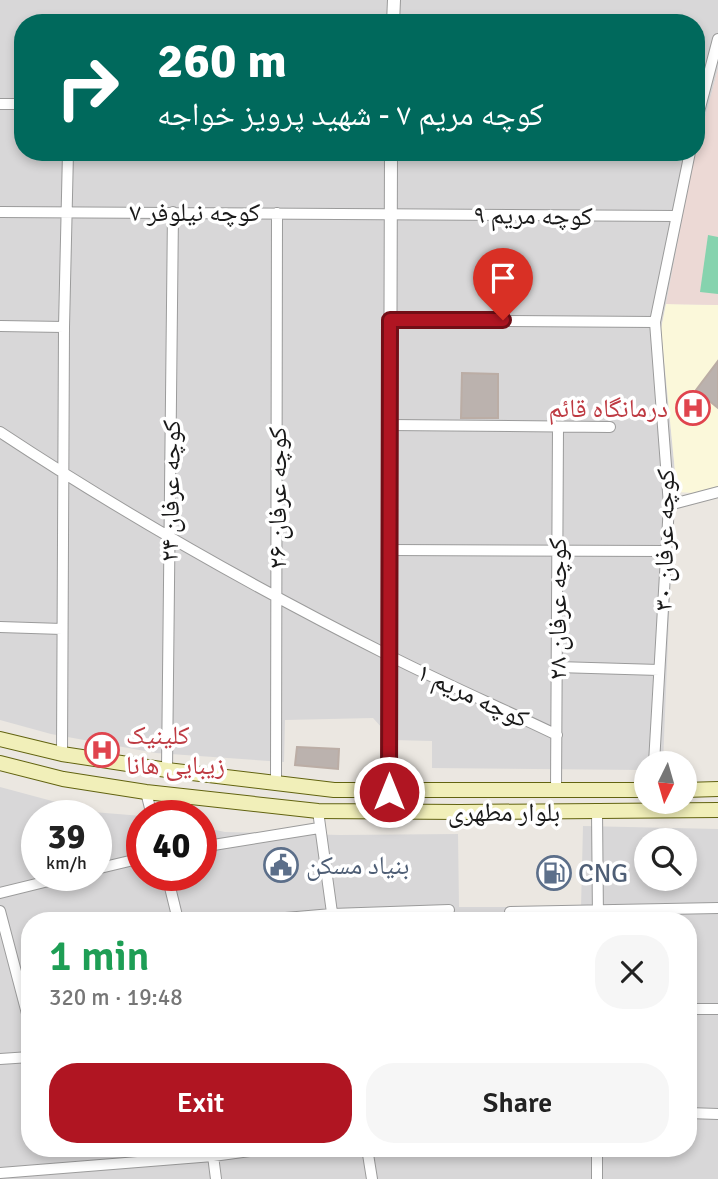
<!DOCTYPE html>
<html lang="en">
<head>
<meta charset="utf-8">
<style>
	:root { --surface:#fff; --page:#f6f6f6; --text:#222; --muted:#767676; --accent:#b01522 }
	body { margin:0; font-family:Signika,"Noto Naskh Arabic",sans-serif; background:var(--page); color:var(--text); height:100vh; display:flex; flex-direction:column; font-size:26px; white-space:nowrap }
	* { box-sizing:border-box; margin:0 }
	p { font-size:23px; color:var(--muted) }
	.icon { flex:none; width:38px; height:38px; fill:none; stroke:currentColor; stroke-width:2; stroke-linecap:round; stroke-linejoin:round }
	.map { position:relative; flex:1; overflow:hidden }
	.details { position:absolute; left:21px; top:912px; width:676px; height:245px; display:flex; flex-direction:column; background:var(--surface); border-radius:28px; box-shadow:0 4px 10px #0003 }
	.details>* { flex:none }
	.guide { position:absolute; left:14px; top:14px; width:691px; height:147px; border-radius:28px; box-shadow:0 4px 10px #0003; background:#00695c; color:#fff; overflow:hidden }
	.needle { width:46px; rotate:185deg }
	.fabs { position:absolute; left:634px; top:751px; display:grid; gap:14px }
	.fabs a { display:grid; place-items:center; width:63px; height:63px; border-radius:50%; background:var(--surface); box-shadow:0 4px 10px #0003; font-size:35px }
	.speed { position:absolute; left:21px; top:800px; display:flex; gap:14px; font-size:35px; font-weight:700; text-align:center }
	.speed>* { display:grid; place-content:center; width:91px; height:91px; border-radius:50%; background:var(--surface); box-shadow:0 4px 10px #0003; line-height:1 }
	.speed small { font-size:18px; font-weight:400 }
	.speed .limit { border:10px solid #d22; background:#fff; color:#111 }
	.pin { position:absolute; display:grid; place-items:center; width:60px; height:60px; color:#fff; margin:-72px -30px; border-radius:50% 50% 50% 0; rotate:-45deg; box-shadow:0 0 7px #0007 }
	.pin .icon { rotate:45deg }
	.me { position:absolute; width:77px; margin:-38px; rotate:0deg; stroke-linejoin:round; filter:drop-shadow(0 0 5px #0008) }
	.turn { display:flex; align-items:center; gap:24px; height:147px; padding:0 28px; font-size:32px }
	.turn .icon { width:91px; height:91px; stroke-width:2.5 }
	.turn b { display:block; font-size:49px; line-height:60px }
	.round { display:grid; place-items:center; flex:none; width:74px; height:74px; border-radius:28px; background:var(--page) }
	.summary { display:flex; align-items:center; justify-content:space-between; height:119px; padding:0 28px }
	h1 { font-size:42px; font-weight:600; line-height:52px; color:#1e9e55 }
	.cta { display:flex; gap:14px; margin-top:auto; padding:14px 28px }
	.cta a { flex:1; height:80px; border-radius:28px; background:var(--accent); color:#fff; font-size:28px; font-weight:600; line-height:80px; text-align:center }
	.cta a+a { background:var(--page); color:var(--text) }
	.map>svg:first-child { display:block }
	.residential { fill:#d8d7d8; fill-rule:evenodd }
	.education { fill:#fbf8da }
	.military { fill:#ecd9d5 }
	.pitch { fill:#86d3ae }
	.building { fill:#bbb2ae; stroke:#bbada5; stroke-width:2 }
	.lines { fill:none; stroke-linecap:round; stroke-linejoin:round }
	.minor-casing { stroke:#9b9b9b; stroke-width:12 }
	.tertiary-casing { stroke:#9b9b9b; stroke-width:14 }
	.secondary-casing { stroke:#626310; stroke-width:16 }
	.minor { stroke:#fff; stroke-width:10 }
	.tertiary { stroke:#fff; stroke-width:12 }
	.secondary { stroke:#f1efb9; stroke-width:14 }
	.route-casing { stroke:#720e16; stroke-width:18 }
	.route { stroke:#b01522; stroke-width:12 }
	.labels { text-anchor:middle; stroke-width:7; stroke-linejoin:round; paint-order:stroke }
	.street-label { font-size:26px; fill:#1a1a1a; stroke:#fff }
	.health-label { font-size:26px; fill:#be3a42; stroke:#fff; text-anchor:end }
	.service-label { font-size:26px; fill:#4e5e75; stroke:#fff; text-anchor:start }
</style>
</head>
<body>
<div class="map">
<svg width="718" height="1179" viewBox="0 0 718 1179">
	<rect width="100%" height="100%" fill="#ebe7e1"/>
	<path class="residential" d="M0,0H718V69L697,150L696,23H23V152H696L661,329L677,492L673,518L663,763H646V770H642L432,768V741L393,740L373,718L285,720L284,762L156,753L51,734L0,720Z
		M0,787L93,812L142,816V875H201V827L225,832L340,835L458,834L459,907H581L583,826L718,829V1179H0ZM37,816H96V875H37ZM646,840H684V878H646ZM30,920H688V1148H30Z"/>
	<path class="education" d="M666,304L718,305V486L693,493L677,492L661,329Z"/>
	<path class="military" d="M718,69V305L666,304L692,166Z"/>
	<path class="pitch" d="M708,235L718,237V294L700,292Z"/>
	<path class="building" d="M718,361V408L696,390Z
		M462,373L498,374V418H461Z
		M297,747L339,749L338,769L295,765Z"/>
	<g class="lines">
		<g class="minor-casing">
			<path id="minor" d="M0,104H23
				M696,123L718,39
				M0,212L676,216
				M390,320L655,322
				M0,326L64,327
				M389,425L610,427
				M0,432C124,514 255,588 388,655C443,683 501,708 557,735
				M669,505L718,492
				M389,550L666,551
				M0,627L62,629
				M557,667L659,670
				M62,754L64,327L68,152
				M654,763L669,505L655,322L690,152
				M167,770L173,212
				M276,784L277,213
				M556,791L558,427
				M146,792L152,816
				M318,811L333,920
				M597,811L598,920
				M201,847L319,828
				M96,869L142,858
				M167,875L178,920
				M0,893L73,875
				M0,911L30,1025
				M510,912L718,908
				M262,920L332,914L449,910
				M688,1009H718
				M0,1059L30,1057
				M688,1113L718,1114
				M212,1148L216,1179
				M367,1148L372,1179
				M597,1148V1179
				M0,1173L213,1156L273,1148"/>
		</g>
		<g class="tertiary-casing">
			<path id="tertiary" d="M393,23L394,0
				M389,791L391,152"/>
		</g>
		<g class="secondary-casing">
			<path id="secondary" d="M0,739L62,754L167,770L334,790H646
				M0,763L63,779L146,792L318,811L460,812L718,810
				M684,790L718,789"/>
		</g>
		<use href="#minor" class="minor"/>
		<use href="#tertiary" class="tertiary"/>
		<use href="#secondary" class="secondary"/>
	</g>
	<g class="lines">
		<g class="route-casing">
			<path id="route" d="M389,792L390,320H503"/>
		</g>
		<use href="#route" class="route"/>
	</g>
	<defs>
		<g id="hospital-ring" transform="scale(1.75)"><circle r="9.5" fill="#fff" stroke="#e0444e" stroke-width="1.5"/><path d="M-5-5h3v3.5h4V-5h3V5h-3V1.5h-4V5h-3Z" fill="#e0444e"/></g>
		<g id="civic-ring" transform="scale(1.75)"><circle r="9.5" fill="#fff" stroke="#5c6f8a" stroke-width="1.5"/><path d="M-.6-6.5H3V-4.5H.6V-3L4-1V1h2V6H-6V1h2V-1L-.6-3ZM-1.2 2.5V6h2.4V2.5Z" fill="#5c6f8a"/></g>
		<g id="fuel-ring" transform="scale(1.75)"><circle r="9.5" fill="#fff" stroke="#5c6f8a" stroke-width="1.5"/><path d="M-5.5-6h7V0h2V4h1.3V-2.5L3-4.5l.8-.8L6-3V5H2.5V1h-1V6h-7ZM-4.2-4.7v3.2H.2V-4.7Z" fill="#5c6f8a"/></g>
	</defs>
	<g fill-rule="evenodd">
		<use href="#hospital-ring" x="693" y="408"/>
		<use href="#hospital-ring" x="102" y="750"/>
		<use href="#civic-ring" x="281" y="865"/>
		<use href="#fuel-ring" x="554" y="873"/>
	</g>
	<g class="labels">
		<g class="street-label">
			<text x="195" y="221">کوچه نیلوفر ۷</text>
			<text transform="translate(533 215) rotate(1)" y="9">کوچه مریم ۹</text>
			<text transform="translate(170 491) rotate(-89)" y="9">کوچه عرفان ۲۴</text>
			<text transform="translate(277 498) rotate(-90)" y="9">کوچه عرفان ۲۶</text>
			<text transform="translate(664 540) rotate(-89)" y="9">کوچه عرفان ۳۰</text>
			<text transform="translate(557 609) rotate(-90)" y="9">کوچه عرفان ۲۸</text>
			<text transform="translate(473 695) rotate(25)" y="9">کوچه مریم ۱</text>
			<text x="504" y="821">بلوار مطهری</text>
		</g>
		<g class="health-label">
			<text x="668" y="417">درمانگاه قائم</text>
			<text x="126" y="744" text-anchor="start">کلینیک<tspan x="126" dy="30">زیبایی هانا</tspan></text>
		</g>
		<g class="service-label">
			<text x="306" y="874">بنیاد مسکن</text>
			<text x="578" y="882">CNG</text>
		</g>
	</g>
</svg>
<div class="fabs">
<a><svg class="needle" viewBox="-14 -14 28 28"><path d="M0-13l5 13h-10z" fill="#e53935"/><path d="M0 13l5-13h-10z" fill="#767676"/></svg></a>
<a><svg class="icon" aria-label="search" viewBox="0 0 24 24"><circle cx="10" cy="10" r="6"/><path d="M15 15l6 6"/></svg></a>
</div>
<div class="speed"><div>39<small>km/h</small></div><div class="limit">40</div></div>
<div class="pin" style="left:503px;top:320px;background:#d93025"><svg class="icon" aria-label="arrive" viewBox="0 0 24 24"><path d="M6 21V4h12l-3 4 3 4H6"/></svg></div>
<svg class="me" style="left:389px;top:792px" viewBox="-20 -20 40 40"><circle r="17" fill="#b01522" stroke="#fff" stroke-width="3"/><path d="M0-11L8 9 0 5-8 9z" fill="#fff"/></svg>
<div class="guide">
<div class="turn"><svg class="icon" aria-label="right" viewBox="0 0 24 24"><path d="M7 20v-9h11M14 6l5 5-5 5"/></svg><div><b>260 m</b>کوچه مریم ۷ - شهید پرویز خواجه</div></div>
</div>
<section class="details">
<div class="summary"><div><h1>1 min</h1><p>320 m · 19:48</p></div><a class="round"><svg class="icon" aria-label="close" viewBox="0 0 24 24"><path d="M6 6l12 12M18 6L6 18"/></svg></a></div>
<div class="cta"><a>Exit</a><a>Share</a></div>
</section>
</div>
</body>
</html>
